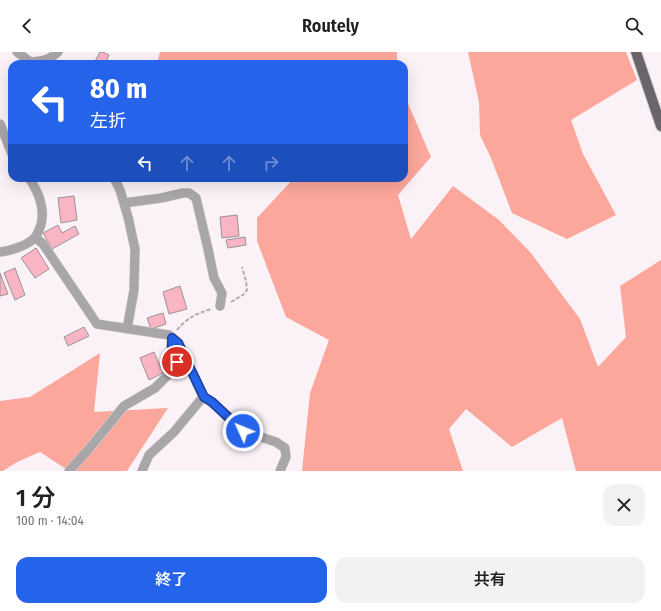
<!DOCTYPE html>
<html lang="ja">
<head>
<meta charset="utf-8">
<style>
	:root { --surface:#fff; --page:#f2f2f2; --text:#202124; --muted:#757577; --accent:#2563eb }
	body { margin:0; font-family:"Fira Sans Condensed","Noto Sans JP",sans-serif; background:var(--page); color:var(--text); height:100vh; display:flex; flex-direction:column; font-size:15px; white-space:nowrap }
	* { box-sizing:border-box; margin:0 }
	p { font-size:13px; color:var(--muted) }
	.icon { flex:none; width:22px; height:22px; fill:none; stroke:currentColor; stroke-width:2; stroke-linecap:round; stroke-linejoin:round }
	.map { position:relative; height:419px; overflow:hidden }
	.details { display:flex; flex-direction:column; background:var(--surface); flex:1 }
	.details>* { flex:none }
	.top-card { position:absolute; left:8px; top:8px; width:400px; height:122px; border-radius:12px; box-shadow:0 4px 16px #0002; background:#2563eb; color:#fff; overflow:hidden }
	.pin { position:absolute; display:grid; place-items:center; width:34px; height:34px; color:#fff; margin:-17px; border:2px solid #fff; border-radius:50%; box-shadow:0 1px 4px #0007 }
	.me { position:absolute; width:44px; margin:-22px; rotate:314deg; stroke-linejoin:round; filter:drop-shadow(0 0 3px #0008) }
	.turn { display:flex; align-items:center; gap:14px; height:84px; padding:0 16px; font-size:18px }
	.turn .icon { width:52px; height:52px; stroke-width:2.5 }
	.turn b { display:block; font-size:28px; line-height:34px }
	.lanes { display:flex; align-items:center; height:38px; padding:0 16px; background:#0003; justify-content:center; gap:20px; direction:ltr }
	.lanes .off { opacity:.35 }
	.round { display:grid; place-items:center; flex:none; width:42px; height:42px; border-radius:12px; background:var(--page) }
	.head { display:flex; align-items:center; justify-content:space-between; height:68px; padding:0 16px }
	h1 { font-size:24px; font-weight:600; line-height:30px }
	.button { display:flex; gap:8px; margin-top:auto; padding:8px 16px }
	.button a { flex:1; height:46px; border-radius:12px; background:var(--accent); color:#fff; font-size:16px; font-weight:600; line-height:46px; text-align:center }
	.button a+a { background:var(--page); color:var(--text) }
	header { display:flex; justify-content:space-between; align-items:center; height:52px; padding:0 16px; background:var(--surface); font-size:18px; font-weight:600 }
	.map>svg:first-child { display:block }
	.forest { fill:#fca79b }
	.building { fill:#fab5c5; stroke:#9b9193 }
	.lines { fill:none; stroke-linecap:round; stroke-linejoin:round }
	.street-casing { stroke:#d7cfd5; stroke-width:10 }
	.primary-casing { stroke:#d7cfd5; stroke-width:12 }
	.path { stroke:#b2abb0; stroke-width:2; stroke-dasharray:4 2; stroke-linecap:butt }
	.street { stroke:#a8a6a9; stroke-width:9 }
	.primary { stroke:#69656b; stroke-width:10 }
	.route-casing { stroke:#184099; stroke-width:10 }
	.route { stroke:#2563eb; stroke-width:7 }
</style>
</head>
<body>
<header><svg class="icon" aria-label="back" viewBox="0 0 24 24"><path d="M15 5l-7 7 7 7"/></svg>Routely<svg class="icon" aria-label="search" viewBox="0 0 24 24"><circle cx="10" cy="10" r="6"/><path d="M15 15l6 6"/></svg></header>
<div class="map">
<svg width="661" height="419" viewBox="0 0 661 419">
	<rect width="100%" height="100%" fill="#fbf2f8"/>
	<path class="forest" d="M160,0H397V12H157Z
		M468,0H626L637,28L571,68L583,102L616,163L567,187L512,161L491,106L480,83L479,50Z
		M404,42L431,105L398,143L411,187L453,134L499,168L531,201L580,267L598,315L626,285L620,234L661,208V419H576L562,366L512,395L466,357L449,377L463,419H302L310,341L329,288L286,265L257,189V166L294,126H404Z
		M100,301L94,360L168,356L127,419H69L40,400L17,410L3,419H0V349L30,345Z"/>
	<path class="building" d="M100,0H103L109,3L105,12H95L94,11Z
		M74,144L77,168L61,171L58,146Z
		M237,163L239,184L222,186L220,165Z
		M58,173L62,181L75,174L79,182L52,197L43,181Z
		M245,185L246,193L228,196L226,188Z
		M36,196L49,217L35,226L21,206Z
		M15,216L25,243L15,248L4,221Z
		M0,221L8,242L0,244Z
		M180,234L187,257L169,262L163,240Z
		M163,261L166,272L151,277L147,266Z
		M84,275L89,284L68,294L64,285Z
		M154,300L163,321L149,328L140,306Z"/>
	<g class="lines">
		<g class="street-casing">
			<path id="street" d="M17,0L33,12
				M31,10C43,9 49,8 58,0
				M0,72L12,102
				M114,126L120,138L128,165L135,197L134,238L127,277
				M124,151L161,146L183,141H189L196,146L208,197L214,226L222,241L220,254
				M36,186L43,192L97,272L169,283L179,291L203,345L212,350L243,379L276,390L285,396L286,405L280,419
				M0,200C10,199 30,193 36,184C48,165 41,143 29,126
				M69,419L88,398L124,354L155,336L174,317L177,310L171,294L172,286
				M142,419L149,403L174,380L203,345"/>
		</g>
		<g class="primary-casing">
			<path id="primary" d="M636,0L661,74"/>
		</g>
		<path class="path" d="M231,250L243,243L247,238L246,229L242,215
			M177,278C188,265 196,262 211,257"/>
		<use href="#street" class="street"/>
		<use href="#primary" class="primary"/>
	</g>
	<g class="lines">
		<g class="route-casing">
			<path id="route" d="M177,310L172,294V286L178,291L204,345L212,350L243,379"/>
		</g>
		<use href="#route" class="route"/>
	</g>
</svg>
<div class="pin" style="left:177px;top:310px;background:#d93025"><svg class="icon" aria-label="arrive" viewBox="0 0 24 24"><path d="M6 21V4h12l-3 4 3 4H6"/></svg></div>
<svg class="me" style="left:243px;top:379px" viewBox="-20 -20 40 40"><circle r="17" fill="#2563eb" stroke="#fff" stroke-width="3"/><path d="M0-11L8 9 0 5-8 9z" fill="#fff"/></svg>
<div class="top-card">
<div class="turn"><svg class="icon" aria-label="left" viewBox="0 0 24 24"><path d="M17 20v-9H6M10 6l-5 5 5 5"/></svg><div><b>80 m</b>左折</div></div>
<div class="lanes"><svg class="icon" aria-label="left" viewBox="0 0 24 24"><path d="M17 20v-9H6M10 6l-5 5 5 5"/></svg><svg class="icon off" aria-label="ahead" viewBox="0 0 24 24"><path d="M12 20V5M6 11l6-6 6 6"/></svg><svg class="icon off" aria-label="ahead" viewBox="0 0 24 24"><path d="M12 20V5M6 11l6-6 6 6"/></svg><svg class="icon off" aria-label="right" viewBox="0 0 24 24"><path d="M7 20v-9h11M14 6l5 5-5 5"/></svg></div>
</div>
</div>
<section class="details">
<div class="head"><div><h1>1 分</h1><p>100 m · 14:04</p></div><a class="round"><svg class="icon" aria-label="close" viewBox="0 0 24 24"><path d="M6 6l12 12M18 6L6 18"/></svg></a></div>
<div class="button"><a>終了</a><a>共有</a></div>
</section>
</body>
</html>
